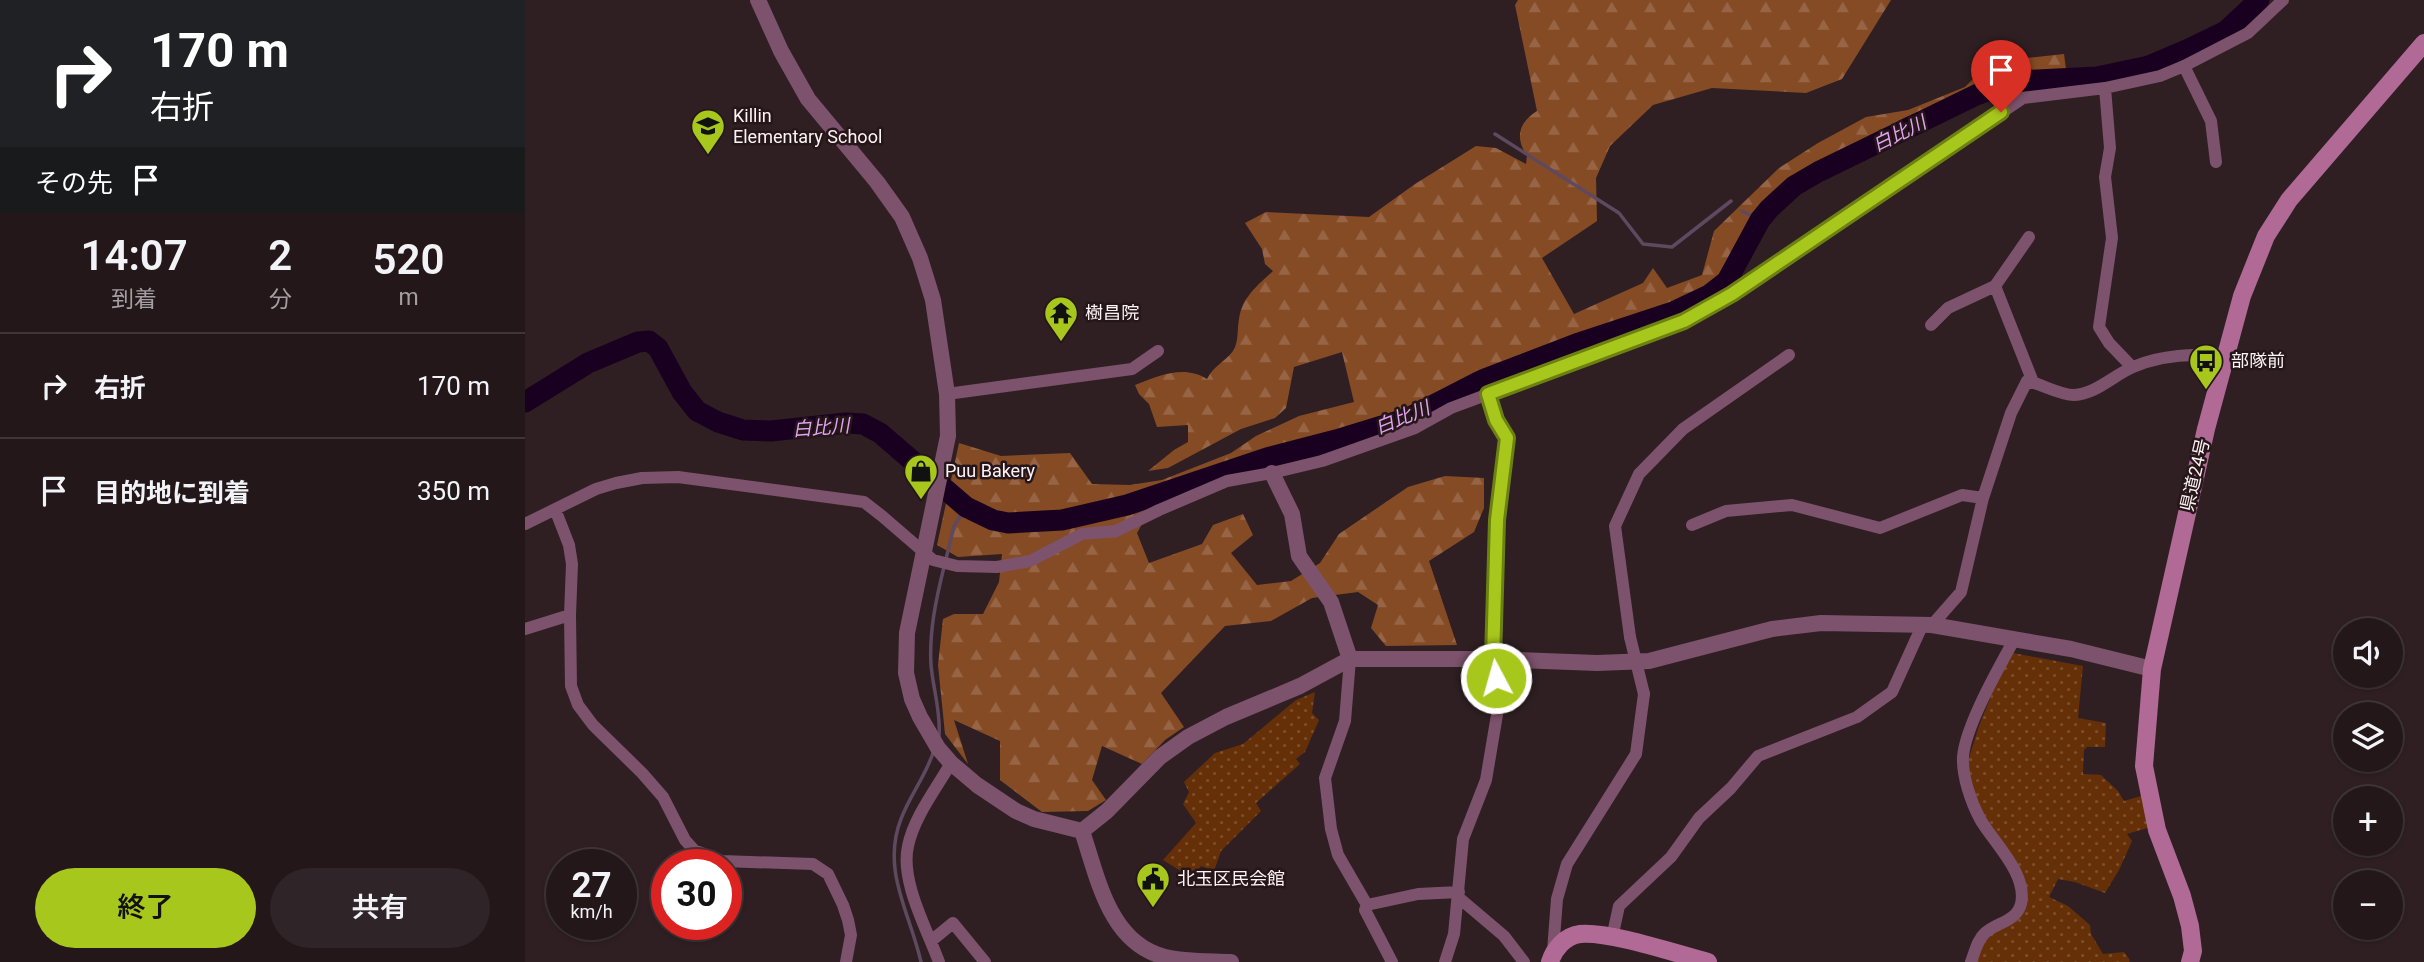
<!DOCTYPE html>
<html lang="ja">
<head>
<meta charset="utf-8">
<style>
	:root { --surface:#23171a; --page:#2f2427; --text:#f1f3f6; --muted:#a39fa2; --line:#403639; --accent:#a8c71c }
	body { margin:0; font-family:Roboto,"Noto Sans JP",sans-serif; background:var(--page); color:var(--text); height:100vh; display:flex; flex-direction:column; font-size:26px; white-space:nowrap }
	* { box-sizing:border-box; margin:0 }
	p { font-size:23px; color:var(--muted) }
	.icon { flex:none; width:38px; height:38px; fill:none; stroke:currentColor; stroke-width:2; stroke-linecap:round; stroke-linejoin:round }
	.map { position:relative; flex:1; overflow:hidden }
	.side { display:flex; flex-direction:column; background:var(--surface); width:525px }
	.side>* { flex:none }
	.top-card { background:#202124; color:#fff; overflow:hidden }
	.controls { position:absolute; left:1808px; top:618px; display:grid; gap:14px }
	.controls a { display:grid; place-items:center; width:70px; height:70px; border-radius:50%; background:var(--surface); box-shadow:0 2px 5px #0004,0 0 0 2px var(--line); font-size:35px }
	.speed { position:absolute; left:21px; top:849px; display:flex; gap:14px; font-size:35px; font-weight:700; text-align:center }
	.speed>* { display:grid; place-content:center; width:91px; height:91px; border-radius:50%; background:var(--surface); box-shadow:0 2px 5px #0004,0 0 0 2px var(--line); line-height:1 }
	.speed small { font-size:18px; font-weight:400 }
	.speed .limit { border:10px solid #d22; background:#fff; color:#111 }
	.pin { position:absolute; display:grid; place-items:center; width:60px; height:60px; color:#fff; margin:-72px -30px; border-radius:50% 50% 50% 0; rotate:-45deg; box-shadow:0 0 7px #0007 }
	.pin .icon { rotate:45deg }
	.me { position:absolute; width:77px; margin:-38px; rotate:354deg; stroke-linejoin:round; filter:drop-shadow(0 0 5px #0008) }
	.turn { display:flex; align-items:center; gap:24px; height:147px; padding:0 35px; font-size:32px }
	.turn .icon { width:91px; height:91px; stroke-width:2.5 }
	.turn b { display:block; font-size:49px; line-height:60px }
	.then { display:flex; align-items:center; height:66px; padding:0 35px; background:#0003; gap:14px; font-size:26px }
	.eta { display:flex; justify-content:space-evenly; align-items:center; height:119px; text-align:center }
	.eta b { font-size:42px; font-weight:600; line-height:49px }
	.action { display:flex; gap:14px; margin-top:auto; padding:14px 35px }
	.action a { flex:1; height:80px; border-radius:42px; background:var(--accent); color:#111; font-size:28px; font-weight:600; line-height:80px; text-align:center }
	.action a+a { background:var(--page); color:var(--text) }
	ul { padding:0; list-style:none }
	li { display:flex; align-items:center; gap:21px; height:105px; padding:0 35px; border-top:2px solid var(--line) }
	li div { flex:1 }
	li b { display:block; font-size:26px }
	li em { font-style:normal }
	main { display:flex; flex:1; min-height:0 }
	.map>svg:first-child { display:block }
	.forest { fill:url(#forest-firs) }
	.park { fill:url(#park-dots) }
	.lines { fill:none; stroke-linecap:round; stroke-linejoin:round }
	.stream { stroke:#5e4960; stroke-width:3.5 }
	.river { stroke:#1a0020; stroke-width:21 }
	.minor { stroke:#7d526c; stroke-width:12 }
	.tertiary { stroke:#7d526c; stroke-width:16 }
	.secondary { stroke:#b06a95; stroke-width:18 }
	.minor-bridge { stroke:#7d526c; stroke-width:12 }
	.route-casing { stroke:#6d8112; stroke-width:18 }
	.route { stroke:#a8c71c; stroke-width:12 }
	.labels { text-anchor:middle; stroke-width:5; stroke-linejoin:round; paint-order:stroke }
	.poi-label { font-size:18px; fill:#fdf2f4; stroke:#251619; text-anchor:start }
	.street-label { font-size:18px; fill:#fdf2f4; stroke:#251619 }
	.water-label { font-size:19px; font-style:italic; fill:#e3a4f1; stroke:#251619 }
</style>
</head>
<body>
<main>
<section class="side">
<div class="top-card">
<div class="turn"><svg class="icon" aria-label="right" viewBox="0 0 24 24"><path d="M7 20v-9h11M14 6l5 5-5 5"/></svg><div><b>170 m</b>右折</div></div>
<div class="then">その先<svg class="icon" aria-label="arrive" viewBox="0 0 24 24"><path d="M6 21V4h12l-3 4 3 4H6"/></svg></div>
</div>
<div class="eta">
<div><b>14:07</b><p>到着</p></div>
<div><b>2</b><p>分</p></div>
<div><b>520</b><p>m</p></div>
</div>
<ul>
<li><svg class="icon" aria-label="right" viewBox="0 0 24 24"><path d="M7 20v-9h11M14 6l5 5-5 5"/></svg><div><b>右折</b></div><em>170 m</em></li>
<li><svg class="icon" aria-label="arrive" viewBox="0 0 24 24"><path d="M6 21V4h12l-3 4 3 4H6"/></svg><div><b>目的地に到着</b></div><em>350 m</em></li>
</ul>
<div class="action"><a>終了</a><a>共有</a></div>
</section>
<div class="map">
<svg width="1899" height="962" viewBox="0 0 1899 962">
	<defs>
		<pattern id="forest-firs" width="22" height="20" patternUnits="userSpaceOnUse" patternTransform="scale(1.75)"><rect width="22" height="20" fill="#854b25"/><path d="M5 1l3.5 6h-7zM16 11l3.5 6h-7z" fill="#976545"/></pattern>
		<pattern id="park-dots" width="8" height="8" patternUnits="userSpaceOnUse" patternTransform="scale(1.75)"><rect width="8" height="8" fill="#653007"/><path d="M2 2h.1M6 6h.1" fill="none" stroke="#7c4e2c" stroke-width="1.8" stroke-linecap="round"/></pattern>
	</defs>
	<rect width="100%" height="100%" fill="#2f1f22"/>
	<path class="forest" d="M993,0H1366L1317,79L1281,93L1187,88L1128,105L1085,146L1071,178L1072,221L1017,258L1049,314L1118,283L1128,268L1142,288L1177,275L1189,231L1254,168L1293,143L1341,117L1383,110L1440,87L1465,62L1539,54L1541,69L1456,85L1379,118L1251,190L1227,215L1203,285L1180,302L1135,323L978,379L873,427L676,484L628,504L612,533L624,563L677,544L688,525L718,514L728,535L706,553L732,585L766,581L795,563L814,534L883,487L920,476L959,478V508L949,532L904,561L932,645L861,646L846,628L853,605L833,592L787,598L746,621L700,626L636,693L659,727L640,740L617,764L577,746L567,780L581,800L563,811L517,812L475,780V741L429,720L443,764L420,734L413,665L418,619L429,614H458L474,582L477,554L433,557L412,545L434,443L476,456L545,453L567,484L605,485L637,480L706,453L731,436L774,416L829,402L817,352L769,367L761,408L750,418L716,429L643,468L623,471L649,450L663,442V425L632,427L624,404L614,394L610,385C633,376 659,364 682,379C689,365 700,362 708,351C714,342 712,329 714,319C717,297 733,285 748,271L740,264L737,249L720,223L741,212L844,217L890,184L951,146L971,148L1001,164L1002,156C990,138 993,123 1012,111L990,5Z"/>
	<path class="park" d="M1488,653L1558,666L1553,718L1581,723L1580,747H1562L1559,750L1558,774L1576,775L1593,791L1599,801L1623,794L1629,826L1602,834L1607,841L1594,870L1580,893L1550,882L1533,879L1524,897L1543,906L1565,925L1566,934L1578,954L1599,952L1605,960L1604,962H1446L1453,945L1489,915L1495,886L1450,806L1443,761L1454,726L1470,686Z
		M790,692L787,713L794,720L780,752L771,759L775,764L731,803L736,811L696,851L689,871L676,866L667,878L638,860L671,823L658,804L664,792L659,782L690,753L718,744L771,700Z"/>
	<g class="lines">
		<path class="stream" d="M970,134L1094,213L1118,244L1147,247L1206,201
			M1217,211L1235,220
			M421,559L429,526L441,507
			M414,736C416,711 408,689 406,665C404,632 411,599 419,567
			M396,962C385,913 356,870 376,819C385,795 402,774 409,750"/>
		<path class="river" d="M0,402L63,363L113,342L124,341L133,348L157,392L172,411L193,422L218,430L246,431L321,423L338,424L355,433L441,507L468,520L483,523L537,520L602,505L742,458L811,440L883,418L957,380L1051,344L1148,312L1184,295L1202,281L1235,220L1244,209L1269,186L1293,172L1451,95L1490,81L1572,77L1624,66L1664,49L1701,31L1734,0"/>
		<path class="minor" d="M1659,66L1686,121L1691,162
			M1580,88L1585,148L1580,177L1587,238L1574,327L1584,343L1607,367
			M1470,286L1508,382
			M1406,325L1423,308L1470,286L1504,237
			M422,394L607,369L633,351
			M30,509L44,545L47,564L45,615L46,686L53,705L68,725L117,773L138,797L160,840L169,850L197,861L288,864L303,874L318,905L323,920L326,935L321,962
			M0,524L71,489L91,483L117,478L153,477L339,502L357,516L408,560L432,566L472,567L505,561L557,534L591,531L634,510L702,481L747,473L797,461L890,428L926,408L1159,321L1207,294L1498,98L1580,88L1635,76L1659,66L1723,33L1758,0
			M1167,525L1201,511L1267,505L1355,528L1437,495L1458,498
			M1407,625L1436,592L1458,498L1486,413L1502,381C1517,384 1534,395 1549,395C1571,394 1589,375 1608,367C1636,355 1670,353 1700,357
			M0,629L45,615
			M1105,637L1090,526L1114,474L1158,429L1264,355
			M825,659L820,721L800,778L806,829L813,855L842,905L840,910L867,962
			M933,897L979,936L999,962
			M842,905L893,894L934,892
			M1087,938L1094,906L1146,857L1174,818L1206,788L1233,756L1332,717L1367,692L1397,626
			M406,941L428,923L460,962
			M1028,951L1032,899L1042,864L1111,754L1119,694
			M414,962C402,929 375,881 383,846C389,817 411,789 426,763
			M920,962L929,934L938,839L961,780L975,697L968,659L972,520L982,438L971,420L963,394
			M1446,962C1450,952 1452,940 1460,933C1472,922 1491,922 1496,904C1503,874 1468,842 1455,819C1446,802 1437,776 1438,757C1440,727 1474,667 1489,640"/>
		<path class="tertiary" d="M233,0L256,51L283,99L352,182L377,217L395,258L408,300L422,394L423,436L382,633L381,673L387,699L395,717L413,748L426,763L452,785L491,811L509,819L557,831
			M747,473L767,514L774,556L806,602L825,659
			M557,831L582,811L635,757L663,737L701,717L775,686L825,659H968L1072,663L1124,661L1247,629L1296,623L1407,625L1546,649L1627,669
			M557,831C573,878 584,943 640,957C660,962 685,961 706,962"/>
		<path class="secondary" d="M1025,962C1029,949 1040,936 1055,934C1084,931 1152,954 1183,962
			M1665,962L1668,951L1665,926L1657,896L1632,830L1619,766L1627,669L1681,429L1717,296L1741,236L1764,200L1899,43"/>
		<path class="minor-bridge" d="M1105,637L1119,694"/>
	</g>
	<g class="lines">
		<g class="route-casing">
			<path id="route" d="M971,678L968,659L972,520L982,438L971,420L963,394L1159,321L1207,294L1476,112"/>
		</g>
		<use href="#route" class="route"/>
	</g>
	<defs>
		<g id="school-pin" transform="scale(1.75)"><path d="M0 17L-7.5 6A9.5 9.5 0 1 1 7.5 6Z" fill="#a8c71c" stroke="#251619"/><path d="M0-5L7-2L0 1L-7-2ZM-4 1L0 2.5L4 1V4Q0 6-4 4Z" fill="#111"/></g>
		<g id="temple-pin" transform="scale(1.75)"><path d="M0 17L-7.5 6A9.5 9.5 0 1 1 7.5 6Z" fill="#a8c71c" stroke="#251619"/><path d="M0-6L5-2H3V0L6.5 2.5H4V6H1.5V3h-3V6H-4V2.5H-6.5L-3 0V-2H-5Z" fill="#111"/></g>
		<g id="bus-pin" transform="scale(1.75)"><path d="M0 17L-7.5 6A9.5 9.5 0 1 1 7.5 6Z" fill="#a8c71c" stroke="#251619"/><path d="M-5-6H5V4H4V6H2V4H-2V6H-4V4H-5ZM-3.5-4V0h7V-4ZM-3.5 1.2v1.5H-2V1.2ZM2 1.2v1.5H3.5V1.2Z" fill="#111"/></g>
		<g id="shop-pin" transform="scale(1.75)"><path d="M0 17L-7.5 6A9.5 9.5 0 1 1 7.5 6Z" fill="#a8c71c" stroke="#251619"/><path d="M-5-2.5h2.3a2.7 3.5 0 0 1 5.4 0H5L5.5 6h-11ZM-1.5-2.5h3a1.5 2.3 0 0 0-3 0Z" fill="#111"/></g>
		<g id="civic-pin" transform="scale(1.75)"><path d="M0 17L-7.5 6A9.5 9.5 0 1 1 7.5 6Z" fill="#a8c71c" stroke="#251619"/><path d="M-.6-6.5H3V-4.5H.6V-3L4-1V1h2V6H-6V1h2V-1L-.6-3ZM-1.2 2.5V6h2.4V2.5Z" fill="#111"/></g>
	</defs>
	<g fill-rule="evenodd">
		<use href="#school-pin" x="183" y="126"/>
		<use href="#temple-pin" x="536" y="313"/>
		<use href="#bus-pin" x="1681" y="361"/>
		<use href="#shop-pin" x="396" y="471"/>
		<use href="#civic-pin" x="628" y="879"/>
	</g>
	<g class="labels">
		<g class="poi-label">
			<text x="208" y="122">Killin<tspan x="208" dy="21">Elementary School</tspan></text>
			<text x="560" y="319">樹昌院</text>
			<text x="1706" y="367">部隊前</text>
			<text x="420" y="477">Puu Bakery</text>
			<text x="652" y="885">北玉区民会館</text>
		</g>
		<g class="street-label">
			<text transform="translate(1670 475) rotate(-77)" y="6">県道24号</text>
		</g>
		<g class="water-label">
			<text transform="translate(1374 133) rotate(-26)" y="7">白比川</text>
			<text transform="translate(877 417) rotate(-22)" y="7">白比川</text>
			<text transform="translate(296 427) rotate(-4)" y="7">白比川</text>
		</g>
	</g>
</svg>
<div class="controls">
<a><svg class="icon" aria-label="sound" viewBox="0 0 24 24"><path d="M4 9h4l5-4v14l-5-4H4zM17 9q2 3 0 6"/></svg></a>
<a><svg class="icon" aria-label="layers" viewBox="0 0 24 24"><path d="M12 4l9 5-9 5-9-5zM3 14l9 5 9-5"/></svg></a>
<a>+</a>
<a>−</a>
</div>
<div class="speed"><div>27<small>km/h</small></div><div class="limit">30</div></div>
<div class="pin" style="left:1476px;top:112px;background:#d93025"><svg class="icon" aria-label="arrive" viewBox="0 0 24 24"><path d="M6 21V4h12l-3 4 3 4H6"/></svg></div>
<svg class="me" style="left:971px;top:678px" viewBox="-20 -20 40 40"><circle r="17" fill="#a8c71c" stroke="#fff" stroke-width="3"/><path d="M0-11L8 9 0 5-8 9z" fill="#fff"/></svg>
</div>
</main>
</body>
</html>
